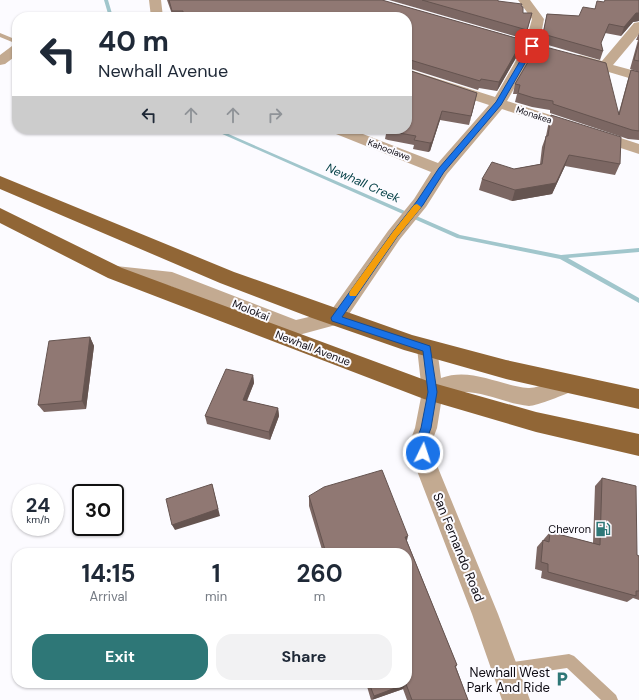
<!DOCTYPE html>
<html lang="en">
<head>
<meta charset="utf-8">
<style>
	:root { --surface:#fff; --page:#f2f2f3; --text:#1f2937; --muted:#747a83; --accent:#2e7777 }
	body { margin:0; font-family:"DM Sans",sans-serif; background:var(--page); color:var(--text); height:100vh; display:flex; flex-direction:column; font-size:15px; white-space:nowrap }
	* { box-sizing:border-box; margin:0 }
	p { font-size:13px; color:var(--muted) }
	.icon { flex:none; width:22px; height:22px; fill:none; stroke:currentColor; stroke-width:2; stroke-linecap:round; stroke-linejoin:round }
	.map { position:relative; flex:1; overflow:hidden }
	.drawer { position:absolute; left:12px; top:548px; width:400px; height:140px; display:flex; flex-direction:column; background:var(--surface); border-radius:16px; box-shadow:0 1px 3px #0004 }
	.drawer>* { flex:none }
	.guide { position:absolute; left:12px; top:12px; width:400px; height:122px; border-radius:16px; box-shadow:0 1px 3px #0004; background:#fff; color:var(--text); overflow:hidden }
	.speed { position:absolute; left:12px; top:484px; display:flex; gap:8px; font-size:20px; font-weight:700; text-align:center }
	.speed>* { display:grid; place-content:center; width:52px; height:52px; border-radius:50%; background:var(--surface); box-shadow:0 1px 3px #0004; line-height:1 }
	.speed small { font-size:10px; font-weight:400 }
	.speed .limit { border:2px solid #111; border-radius:6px; background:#fff; color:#111 }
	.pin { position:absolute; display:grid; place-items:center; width:34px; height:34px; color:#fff; margin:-17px; border-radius:8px; box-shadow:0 2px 6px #0006 }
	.me { position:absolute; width:44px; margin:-22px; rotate:4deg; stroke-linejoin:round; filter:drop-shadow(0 0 3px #0008) }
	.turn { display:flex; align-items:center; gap:14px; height:84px; padding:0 20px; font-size:18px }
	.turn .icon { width:52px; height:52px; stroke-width:2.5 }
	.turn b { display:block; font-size:28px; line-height:34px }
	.lanes { display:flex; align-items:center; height:38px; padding:0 20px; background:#0003; justify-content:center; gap:20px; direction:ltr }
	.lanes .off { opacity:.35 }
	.eta { display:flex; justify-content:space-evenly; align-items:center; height:68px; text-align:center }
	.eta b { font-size:24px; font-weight:700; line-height:28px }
	.cta { display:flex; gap:8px; margin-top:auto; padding:8px 20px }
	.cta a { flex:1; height:46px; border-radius:16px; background:var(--accent); color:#fff; font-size:16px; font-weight:700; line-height:46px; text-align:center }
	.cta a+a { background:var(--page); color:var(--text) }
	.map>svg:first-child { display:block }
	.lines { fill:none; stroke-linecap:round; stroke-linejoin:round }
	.stream { fill:#a1c6cc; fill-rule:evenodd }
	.service { fill:#c3aa91; fill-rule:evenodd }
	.minor { fill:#c3aa91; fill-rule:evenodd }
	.primary { fill:#916636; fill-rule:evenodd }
	.wall { fill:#7c6763 }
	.shaded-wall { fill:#655450 }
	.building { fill:#907873; stroke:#655450 }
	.route { fill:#1a73e8; stroke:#114b97 }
	.slow { fill:#f59e0b }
	.labels { text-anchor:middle; stroke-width:4; stroke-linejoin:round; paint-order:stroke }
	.far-street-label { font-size:9px; fill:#0f0c14; stroke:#fcfbff }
	.street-label { font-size:11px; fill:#0f0c14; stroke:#fcfbff }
	.poi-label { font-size:11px; fill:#0f0c14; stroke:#fcfbff; text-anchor:end }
	.water-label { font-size:12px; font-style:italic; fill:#054047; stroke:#fcfbff }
	.near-street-label { font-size:13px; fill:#0f0c14; stroke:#fcfbff }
	.near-poi-label { font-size:13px; fill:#0f0c14; stroke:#fcfbff; text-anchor:end }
</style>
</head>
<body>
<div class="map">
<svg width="639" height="700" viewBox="0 0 639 700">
	<rect width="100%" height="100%" fill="#fcfbff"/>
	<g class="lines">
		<path class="stream" d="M104,0H108L113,17H109Z
			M211,129H217L460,235L561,255L639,248V252L568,258L639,298V303L560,259L457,238Z"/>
		<path class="service" d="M0,33L17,40V44L0,37Z
			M569,654L574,656L616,695L618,700H601L567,668L506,677L501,675L499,670L501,665L506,663Z"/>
		<path class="minor" d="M149,0H161L163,17H151Z
			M518,0H530L544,19L539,45L507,101L639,144V154L502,109L447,174L426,207L400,239L343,323L295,336L170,286L110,278L107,273L110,268L116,266L172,272L296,320L330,312L388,231L414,199L431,172L331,132L328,129H350L438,163L489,105L407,78V69L495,97L525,45L532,19Z
			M639,22V34L613,65L639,72V81L575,62L573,59L575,56L580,55L602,61L634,23Z
			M17,45V55L5,64L0,65V55L12,46Z
			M427,340L434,342L437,348L441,378C471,367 498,385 528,388C544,389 558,372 575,378L578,384L575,390C566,394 537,406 529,406C499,403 470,383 442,397L437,428L431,444L436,463L498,614L530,700H502L472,614L414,463L409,444L415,428L422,392L417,348L420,342Z"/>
		<path class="primary" d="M0,176L234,272L412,335L506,360L639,389V409L506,379L404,350L312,318L220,283L0,189Z
			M0,208L122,268L433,383L536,412L639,434V456L536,432L424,399L108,278L0,223Z"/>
	</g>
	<path class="wall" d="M167,0H382L523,40L521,49L497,91L479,88L478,90L408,68V70L477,93L469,125L440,120L430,151L428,152L413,149L414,145L388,140L385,139L386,134L365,130V129H407V17H173Z
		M389,0H498V1L521,6L523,13H532L525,39Z
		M639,0V21L633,22L621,36L605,33L601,43L603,51L600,60L541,43L545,23L547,14L579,16L594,9L604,2Z
		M639,33V72L630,69L638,40H636Z
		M538,45L619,112L628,79L631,70L639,72V140L628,139L550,113V110L532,107L515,102L517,94H513L515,84Z
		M551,115L620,164L615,175L565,166L552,194L512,201L479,190L482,179L514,169L540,164L542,147L546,136L548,126Z
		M90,337L94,346L86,409L44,412L38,405Z
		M253,375L254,383L247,401L278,408L279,416L270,440L207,424L205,416Z
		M602,478L637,555L639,556V600L633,598L627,602L541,578L542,571L535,569L537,547L543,540H544V539L550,532L593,543L595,486Z
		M309,496L407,541L457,665L456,667L468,700H407L403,689L371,700L366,683H407V553H323L309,506Z"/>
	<path class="shaded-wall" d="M636,13H639V21L633,22L621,36L624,27Z
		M523,40L521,49L497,91L499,82Z
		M477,93L475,102L469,125L471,116Z
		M442,111L440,120L430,151L428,152L430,143Z
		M569,155L565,166L552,194L512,201L515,190Z
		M90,337L94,346L86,409L82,401Z
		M253,375L254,383L244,407L243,400Z
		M278,408L279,416L270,440L269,432Z
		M212,484L220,516L175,530L172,525Z
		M408,536L406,545L405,537Z
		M406,684L403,689L372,700L374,696Z"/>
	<path class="building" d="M169,0H382L523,40L499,82L481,79L480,81L407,59L408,70L477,93L471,116L442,111L432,142L430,143L414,140L416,136L388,131L386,129H407V17H183V11H172Z
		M422,0H498V1L522,4L521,6L523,7V13H532L527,30Z
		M605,0H639V13H636L624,27L609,24L601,43L603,51L543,34L547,14L579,16L583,7L595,9L597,1L604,2Z
		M639,42V61L634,60Z
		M538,45L606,63L619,115L631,70L639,72V131L632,130L553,104V101L534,98L518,93L520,85L515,84Z
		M551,115L621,137L620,164L569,155L556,183L515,190L482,179L492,162L514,169L542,164L546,136H548Z
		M90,337L82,401L38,405L49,341Z
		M226,369L253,375L243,400L278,408L269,432L205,416Z
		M382,470L408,536L405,537L457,665L455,666L468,700H412L406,684L374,696L369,683H407V553H326L309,496L324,487Z
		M602,478L636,486L637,555L639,556V591H636V596L548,572V564L541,562L543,540L549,542L550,532L600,545Z
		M212,484L218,509L172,525L166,499Z"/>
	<path class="route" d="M530,44L535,46L501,105L444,172L423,205L397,237L342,317L430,346L437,392L431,428L425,444L428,453L426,457L423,458L419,457L415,444L421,428L428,392L423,351L332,321L331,318L392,233L417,201L439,168L496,102Z"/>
	<path class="slow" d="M417,204L421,207L420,209L397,237L356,296H350L349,294L350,291L392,233L414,205Z"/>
	<defs>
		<g id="fuel-bare" transform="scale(1.2)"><path d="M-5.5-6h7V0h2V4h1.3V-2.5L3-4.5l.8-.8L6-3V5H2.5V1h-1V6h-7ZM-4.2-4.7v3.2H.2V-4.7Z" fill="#2e7777" stroke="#fcfbff" stroke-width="2.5" paint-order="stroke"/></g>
		<g id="parking-bare" transform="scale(1.2)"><path d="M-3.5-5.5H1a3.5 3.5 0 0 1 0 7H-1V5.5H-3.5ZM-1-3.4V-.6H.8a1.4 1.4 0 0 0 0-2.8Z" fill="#2e7777" stroke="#fcfbff" stroke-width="2.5" paint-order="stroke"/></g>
	</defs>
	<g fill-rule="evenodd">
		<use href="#fuel-bare" x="603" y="529"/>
		<use href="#parking-bare" x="562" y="679"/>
	</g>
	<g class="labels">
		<g class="far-street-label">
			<text transform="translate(534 115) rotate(18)" y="3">Monakea</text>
			<text transform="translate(389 150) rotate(21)" y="3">Kahoolawe</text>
		</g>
		<g class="street-label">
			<text transform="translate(251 310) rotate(22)" y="4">Molokai</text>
			<text transform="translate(313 348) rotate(21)" y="4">Newhall Avenue</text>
		</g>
		<g class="poi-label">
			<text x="591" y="533">Chevron</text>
		</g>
		<g class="water-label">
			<text transform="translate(363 183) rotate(24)" y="4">Newhall Creek</text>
		</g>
		<g class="near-street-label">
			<text transform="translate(459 547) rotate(68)" y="5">San Fernando Road</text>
		</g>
		<g class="near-poi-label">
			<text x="550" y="677">Newhall West<tspan x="550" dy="15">Park And Ride</tspan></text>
		</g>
	</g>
</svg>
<div class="speed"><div>24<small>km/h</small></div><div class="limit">30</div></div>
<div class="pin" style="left:532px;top:46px;background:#d93025"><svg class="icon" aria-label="arrive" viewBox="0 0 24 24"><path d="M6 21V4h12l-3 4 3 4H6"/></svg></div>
<svg class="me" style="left:423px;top:453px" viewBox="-20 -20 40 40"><circle r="17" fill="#1a73e8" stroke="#fff" stroke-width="3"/><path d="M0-11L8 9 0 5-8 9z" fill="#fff"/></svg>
<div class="guide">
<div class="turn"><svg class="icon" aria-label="left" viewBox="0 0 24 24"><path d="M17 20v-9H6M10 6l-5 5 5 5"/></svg><div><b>40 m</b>Newhall Avenue</div></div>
<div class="lanes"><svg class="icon" aria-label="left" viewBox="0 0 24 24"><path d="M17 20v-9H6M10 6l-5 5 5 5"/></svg><svg class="icon off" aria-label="ahead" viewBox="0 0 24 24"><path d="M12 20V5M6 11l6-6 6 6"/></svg><svg class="icon off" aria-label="ahead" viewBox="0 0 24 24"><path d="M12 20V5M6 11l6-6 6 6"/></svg><svg class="icon off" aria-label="right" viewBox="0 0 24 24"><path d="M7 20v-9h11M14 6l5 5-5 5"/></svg></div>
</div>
<section class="drawer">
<div class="eta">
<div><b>14:15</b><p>Arrival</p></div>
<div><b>1</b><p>min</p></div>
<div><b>260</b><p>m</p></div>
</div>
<div class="cta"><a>Exit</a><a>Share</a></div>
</section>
</div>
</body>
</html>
